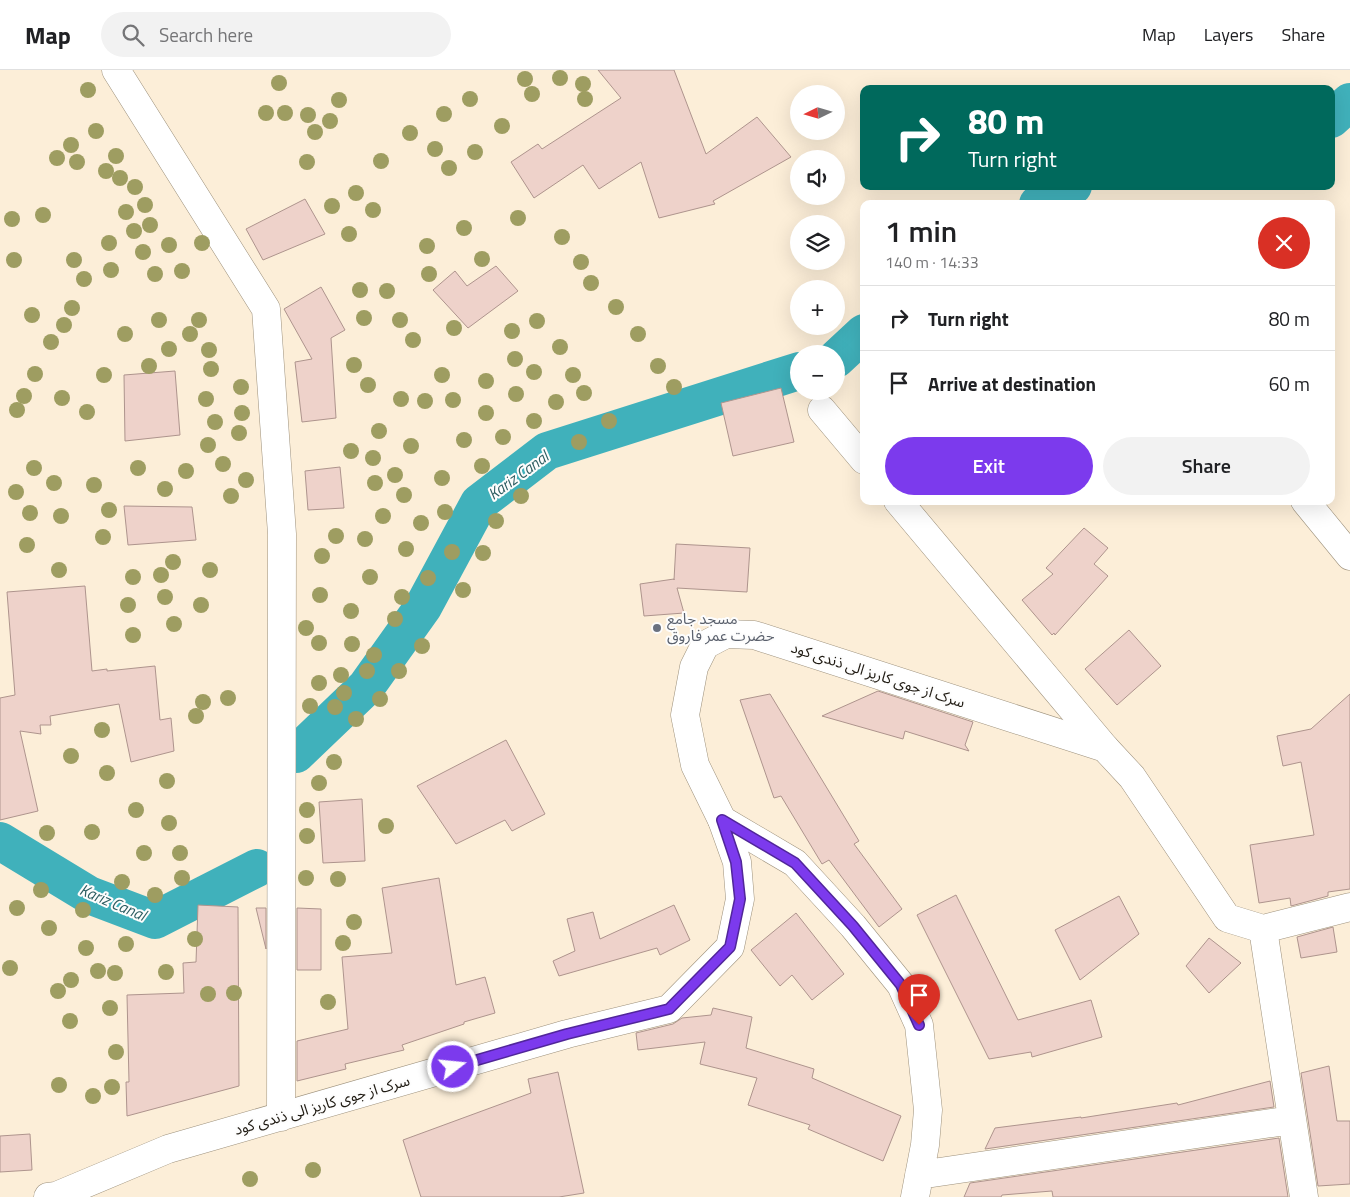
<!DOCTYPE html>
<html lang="en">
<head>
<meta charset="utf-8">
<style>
	:root { --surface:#fff; --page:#f2f2f2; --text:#202124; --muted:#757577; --line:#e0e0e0; --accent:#7c3aed }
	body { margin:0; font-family:"Titillium Web","Noto Sans Arabic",sans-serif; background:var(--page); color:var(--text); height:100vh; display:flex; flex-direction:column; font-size:19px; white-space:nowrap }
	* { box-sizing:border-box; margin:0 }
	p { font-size:16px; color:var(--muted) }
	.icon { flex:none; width:28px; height:28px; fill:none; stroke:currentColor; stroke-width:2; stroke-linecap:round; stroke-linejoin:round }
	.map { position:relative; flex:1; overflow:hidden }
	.side { position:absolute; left:860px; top:130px; width:475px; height:305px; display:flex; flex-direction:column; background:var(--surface); border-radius:10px; box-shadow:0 5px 20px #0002 }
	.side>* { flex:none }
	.top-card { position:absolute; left:860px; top:15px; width:475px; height:105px; border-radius:10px; box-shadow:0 5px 20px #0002; background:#00695c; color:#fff; overflow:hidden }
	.needle { width:32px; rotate:265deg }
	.buttons { position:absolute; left:790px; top:15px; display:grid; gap:10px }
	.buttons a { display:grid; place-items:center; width:55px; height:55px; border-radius:50%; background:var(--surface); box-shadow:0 5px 20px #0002; font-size:25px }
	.pin { position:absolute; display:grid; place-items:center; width:42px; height:42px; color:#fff; margin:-51px -21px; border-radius:50% 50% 50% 0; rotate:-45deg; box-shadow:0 0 5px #0007 }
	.pin .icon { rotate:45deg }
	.me { position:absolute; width:55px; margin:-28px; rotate:74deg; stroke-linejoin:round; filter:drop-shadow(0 0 4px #0008) }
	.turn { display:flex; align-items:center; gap:18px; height:105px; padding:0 25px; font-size:22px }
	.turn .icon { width:65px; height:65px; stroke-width:2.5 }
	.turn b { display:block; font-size:35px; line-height:42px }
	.round { display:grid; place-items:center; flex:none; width:52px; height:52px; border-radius:26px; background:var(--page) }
	.summary { display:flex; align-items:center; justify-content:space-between; height:85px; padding:0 25px }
	h1 { font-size:30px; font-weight:600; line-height:38px }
	.cta { display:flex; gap:10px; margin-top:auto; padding:10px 25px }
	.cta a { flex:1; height:58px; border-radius:30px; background:var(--accent); color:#fff; font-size:20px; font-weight:600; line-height:58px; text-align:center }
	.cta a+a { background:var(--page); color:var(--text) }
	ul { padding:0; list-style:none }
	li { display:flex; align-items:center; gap:15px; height:65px; padding:0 25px; border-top:1px solid var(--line) }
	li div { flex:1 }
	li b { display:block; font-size:19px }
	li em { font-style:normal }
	header { display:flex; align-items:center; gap:30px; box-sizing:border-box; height:70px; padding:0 25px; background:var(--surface); border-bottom:1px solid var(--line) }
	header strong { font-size:24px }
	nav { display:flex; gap:28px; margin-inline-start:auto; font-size:18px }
	.search { width:350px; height:45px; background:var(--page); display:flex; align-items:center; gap:12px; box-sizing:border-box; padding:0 18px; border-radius:28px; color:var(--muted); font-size:19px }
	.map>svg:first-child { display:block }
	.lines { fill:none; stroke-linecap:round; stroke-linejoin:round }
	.canal { stroke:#40b1bb; stroke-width:38 }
	.building { fill:#eed2ca; stroke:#ae948d }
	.street-casing { stroke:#9d917c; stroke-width:29 }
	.secondary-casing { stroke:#9d917c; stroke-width:29 }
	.street { stroke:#fff; stroke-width:28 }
	.secondary { stroke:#fff; stroke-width:28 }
	.tree { fill:#9e9d61 }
	.route-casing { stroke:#51269a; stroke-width:12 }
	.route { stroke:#7c3aed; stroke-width:9 }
	.worship-dot { fill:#6b7280; stroke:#fdfdfd; stroke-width:2 }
	.labels { text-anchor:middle; stroke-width:4; stroke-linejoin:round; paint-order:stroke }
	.worship-label { font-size:15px; fill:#5b616d; stroke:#fdfdfd; text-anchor:start }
	.street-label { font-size:15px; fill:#1f1a12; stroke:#fdfdfd }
	.water-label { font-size:16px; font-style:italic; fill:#2e5e62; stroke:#fdfdfd }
</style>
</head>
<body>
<header>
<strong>Map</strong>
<div class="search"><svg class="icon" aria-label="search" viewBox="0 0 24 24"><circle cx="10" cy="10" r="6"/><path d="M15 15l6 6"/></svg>Search here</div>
<nav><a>Map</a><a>Layers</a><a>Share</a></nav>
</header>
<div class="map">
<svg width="1350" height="1127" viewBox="0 0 1350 1127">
	<rect width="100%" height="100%" fill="#fceed8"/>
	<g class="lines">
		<path class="canal" d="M1331,49L1350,32
			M1038,134L1073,116
			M836,289L864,263
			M296,684L366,617L423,537L479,433L547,381L799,301
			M0,771L89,825L155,850L257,798"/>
	</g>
	<path class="building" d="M598,0H674L706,84L757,47L791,87L713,131L715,134L659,148L641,92L599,119L583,95L534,128L511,92L538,74L542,79L621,28Z
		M305,129L325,164L263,190L246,159Z
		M496,196L518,221L468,258L433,220L455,201L467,216Z
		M321,217L345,260L331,268L336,348L302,352L295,292L312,289L284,239Z
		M175,301L180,365L125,371L124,305Z
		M781,318L794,372L733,386L721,333Z
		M340,397L344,438L308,440L305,401Z
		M124,436L192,437L196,470L128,475Z
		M1084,458L1108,478L1094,494L1108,506L1055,565L1054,563L1052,565L1022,530L1053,504L1046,498Z
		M676,474L750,478L747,522L677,518L684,543L644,546L640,514L674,509V510Z
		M85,516L92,601L107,599V601L155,596L160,650L171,648L174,681L131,692L119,634L50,646L51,655H40L41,664L20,661L38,741L0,750V628L15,625L7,522Z
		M1129,560L1161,596L1117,635L1085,599Z
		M878,621L973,652L965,675L969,681L905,661L903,669L822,646Z
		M770,624L859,771L854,774L902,839L879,857L829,790L822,794L781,726L774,728L740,630Z
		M1350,624V819L1328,822V826L1291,836L1290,828L1259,833L1250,775L1314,765L1301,692L1283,696L1277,666L1311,659Z
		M506,670L545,744L512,761L505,750L456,774L417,716Z
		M362,729L365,791L323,793L319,732Z
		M439,808L456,915L485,907L495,943L464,952V954L402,975L404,980L345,994L346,999L297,1011V971L348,959L342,887L392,883L382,818Z
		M956,825L1018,950L1091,930L1102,967L1032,987L1031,982L989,989L917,845Z
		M1119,826L1139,864L1080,910L1055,860Z
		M198,835L238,837L239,1016L127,1046L126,1012H129L127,925L184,923L183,893L196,892Z
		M674,835L690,870L660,885L657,878L559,906L553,891L575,881L567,849L593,842L600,869Z
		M256,838H266V879Z
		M297,838L321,839V900H297Z
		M796,843L844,904L812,930L792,905L780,916L751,880Z
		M1333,857L1337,882L1301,888L1297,867Z
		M1209,868L1241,893L1209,923L1186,896Z
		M713,938L752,947L746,978L814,999L812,1008L901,1046L883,1091L808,1059L810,1055L748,1035L757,1008L700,994L705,972L638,980L636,963L673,954L682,948L711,945Z
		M1329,996L1337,1051H1350V1114L1318,1116L1301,1003Z
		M558,1002L584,1123L559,1127H421L403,1070L531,1023L528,1009Z
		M1270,1011L1274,1037L985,1079L995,1058L1081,1047V1048L1177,1033L1178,1035Z
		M30,1064L32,1100L0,1102V1066Z
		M1279,1068L1288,1127H1053L1052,1121L1002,1125L1001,1127H964L970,1113Z"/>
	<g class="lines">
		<g class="street-casing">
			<path id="street" d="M822,340L864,390
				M898,431L1105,678
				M1305,431L1350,486
				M722,750L795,793L853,856L901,915L919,955L928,1040L925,1075L915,1127
				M1263,859L1304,1127
				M919,1105L1292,1050"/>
		</g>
		<g class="secondary-casing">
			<path id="secondary" d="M116,0L266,239L282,464L281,1047
				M48,1127L56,1126L168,1079L567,964L669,939L730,877L740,829L737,792L722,750L695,695L685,645L694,597L705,575L726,564L754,565L1105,678L1132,707L1227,848L1263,859L1350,837"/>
		</g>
		<use href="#street" class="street"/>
		<use href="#secondary" class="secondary"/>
	</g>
	<g class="tree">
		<circle cx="560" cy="8" r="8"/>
		<circle cx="525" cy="9" r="8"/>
		<circle cx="279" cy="13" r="8"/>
		<circle cx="583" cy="14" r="8"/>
		<circle cx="88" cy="20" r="8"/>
		<circle cx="532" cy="24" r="8"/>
		<circle cx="470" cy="29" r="8"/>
		<circle cx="585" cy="29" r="8"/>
		<circle cx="339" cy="30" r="8"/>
		<circle cx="266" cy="43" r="8"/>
		<circle cx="285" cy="43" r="8"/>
		<circle cx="444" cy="44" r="8"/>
		<circle cx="308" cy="45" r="8"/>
		<circle cx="330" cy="51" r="8"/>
		<circle cx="502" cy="56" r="8"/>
		<circle cx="96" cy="61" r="8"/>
		<circle cx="315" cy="62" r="8"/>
		<circle cx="410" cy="63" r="8"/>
		<circle cx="71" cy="75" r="8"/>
		<circle cx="435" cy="79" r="8"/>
		<circle cx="475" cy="82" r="8"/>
		<circle cx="116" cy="86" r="8"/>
		<circle cx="57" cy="88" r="8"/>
		<circle cx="381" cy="91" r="8"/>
		<circle cx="77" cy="92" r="8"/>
		<circle cx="307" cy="92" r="8"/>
		<circle cx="449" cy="98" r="8"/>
		<circle cx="106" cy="101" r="8"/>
		<circle cx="120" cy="108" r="8"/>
		<circle cx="135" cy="117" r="8"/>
		<circle cx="356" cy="123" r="8"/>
		<circle cx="145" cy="135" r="8"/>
		<circle cx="332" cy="136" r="8"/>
		<circle cx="373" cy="140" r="8"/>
		<circle cx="126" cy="142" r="8"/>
		<circle cx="43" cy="145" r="8"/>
		<circle cx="518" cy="148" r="8"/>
		<circle cx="12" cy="149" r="8"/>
		<circle cx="150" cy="155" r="8"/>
		<circle cx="464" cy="158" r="8"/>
		<circle cx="134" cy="161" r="8"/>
		<circle cx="349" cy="164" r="8"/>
		<circle cx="562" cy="167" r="8"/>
		<circle cx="109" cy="173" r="8"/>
		<circle cx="202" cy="173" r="8"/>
		<circle cx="169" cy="175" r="8"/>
		<circle cx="427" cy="176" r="8"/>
		<circle cx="143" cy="182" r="8"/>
		<circle cx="482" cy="189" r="8"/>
		<circle cx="14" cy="190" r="8"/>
		<circle cx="74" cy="190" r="8"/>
		<circle cx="581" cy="192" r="8"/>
		<circle cx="111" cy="200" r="8"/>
		<circle cx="182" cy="201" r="8"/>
		<circle cx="155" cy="204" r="8"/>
		<circle cx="429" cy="204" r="8"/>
		<circle cx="84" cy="209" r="8"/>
		<circle cx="591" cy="213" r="8"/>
		<circle cx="360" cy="220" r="8"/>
		<circle cx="387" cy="221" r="8"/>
		<circle cx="616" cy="237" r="8"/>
		<circle cx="72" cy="238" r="8"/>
		<circle cx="32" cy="245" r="8"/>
		<circle cx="364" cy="248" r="8"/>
		<circle cx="159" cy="250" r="8"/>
		<circle cx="199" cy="250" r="8"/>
		<circle cx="400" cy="250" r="8"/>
		<circle cx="537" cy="251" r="8"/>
		<circle cx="64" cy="255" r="8"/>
		<circle cx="454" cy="258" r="8"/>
		<circle cx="512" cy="261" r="8"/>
		<circle cx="125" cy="264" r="8"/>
		<circle cx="190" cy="264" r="8"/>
		<circle cx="638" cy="264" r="8"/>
		<circle cx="413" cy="270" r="8"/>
		<circle cx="51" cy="272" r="8"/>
		<circle cx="560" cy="277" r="8"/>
		<circle cx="169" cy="279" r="8"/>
		<circle cx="209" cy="280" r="8"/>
		<circle cx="515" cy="289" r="8"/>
		<circle cx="354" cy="295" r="8"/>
		<circle cx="149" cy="296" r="8"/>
		<circle cx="658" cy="296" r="8"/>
		<circle cx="211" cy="299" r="8"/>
		<circle cx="534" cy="302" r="8"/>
		<circle cx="35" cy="304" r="8"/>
		<circle cx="104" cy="305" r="8"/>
		<circle cx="442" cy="305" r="8"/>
		<circle cx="573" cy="305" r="8"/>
		<circle cx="486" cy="311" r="8"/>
		<circle cx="368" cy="315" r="8"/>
		<circle cx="241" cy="317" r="8"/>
		<circle cx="674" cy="317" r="8"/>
		<circle cx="584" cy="323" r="8"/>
		<circle cx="516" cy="324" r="8"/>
		<circle cx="24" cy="326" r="8"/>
		<circle cx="62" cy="328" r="8"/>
		<circle cx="206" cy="329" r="8"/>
		<circle cx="401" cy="329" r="8"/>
		<circle cx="453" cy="330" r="8"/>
		<circle cx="425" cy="331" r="8"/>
		<circle cx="556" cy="332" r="8"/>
		<circle cx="17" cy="340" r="8"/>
		<circle cx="87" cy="342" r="8"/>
		<circle cx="242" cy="343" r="8"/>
		<circle cx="486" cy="343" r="8"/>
		<circle cx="534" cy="351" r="8"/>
		<circle cx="609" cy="351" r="8"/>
		<circle cx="215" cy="352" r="8"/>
		<circle cx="379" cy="361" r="8"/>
		<circle cx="239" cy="363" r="8"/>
		<circle cx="503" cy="367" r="8"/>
		<circle cx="464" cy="370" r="8"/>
		<circle cx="579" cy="372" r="8"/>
		<circle cx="208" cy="375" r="8"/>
		<circle cx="411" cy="376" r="8"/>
		<circle cx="351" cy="381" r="8"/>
		<circle cx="373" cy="388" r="8"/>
		<circle cx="223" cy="394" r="8"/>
		<circle cx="482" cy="396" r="8"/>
		<circle cx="34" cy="398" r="8"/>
		<circle cx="138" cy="398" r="8"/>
		<circle cx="186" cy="401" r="8"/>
		<circle cx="395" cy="405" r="8"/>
		<circle cx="442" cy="408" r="8"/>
		<circle cx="246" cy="410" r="8"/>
		<circle cx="54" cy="413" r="8"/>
		<circle cx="375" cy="413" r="8"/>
		<circle cx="94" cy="415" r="8"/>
		<circle cx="165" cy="419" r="8"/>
		<circle cx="16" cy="422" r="8"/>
		<circle cx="404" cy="425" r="8"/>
		<circle cx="231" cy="426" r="8"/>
		<circle cx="521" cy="426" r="8"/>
		<circle cx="109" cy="440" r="8"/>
		<circle cx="445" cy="442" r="8"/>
		<circle cx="30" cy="443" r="8"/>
		<circle cx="61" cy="446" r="8"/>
		<circle cx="383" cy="446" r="8"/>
		<circle cx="496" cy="451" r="8"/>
		<circle cx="421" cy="453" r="8"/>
		<circle cx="336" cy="466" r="8"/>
		<circle cx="103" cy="467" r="8"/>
		<circle cx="365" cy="469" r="8"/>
		<circle cx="27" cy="475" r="8"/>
		<circle cx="406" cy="479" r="8"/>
		<circle cx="452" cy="482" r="8"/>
		<circle cx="483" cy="483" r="8"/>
		<circle cx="322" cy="486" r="8"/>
		<circle cx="173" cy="492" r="8"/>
		<circle cx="59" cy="500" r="8"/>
		<circle cx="210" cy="500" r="8"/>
		<circle cx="161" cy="505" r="8"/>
		<circle cx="133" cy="507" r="8"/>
		<circle cx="370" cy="507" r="8"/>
		<circle cx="428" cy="508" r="8"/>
		<circle cx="463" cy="520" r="8"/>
		<circle cx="320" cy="525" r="8"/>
		<circle cx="165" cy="527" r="8"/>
		<circle cx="402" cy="527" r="8"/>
		<circle cx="128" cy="535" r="8"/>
		<circle cx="201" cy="535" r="8"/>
		<circle cx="351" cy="541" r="8"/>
		<circle cx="395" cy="549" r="8"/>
		<circle cx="174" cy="554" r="8"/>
		<circle cx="306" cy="558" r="8"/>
		<circle cx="133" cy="565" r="8"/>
		<circle cx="319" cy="573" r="8"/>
		<circle cx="352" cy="574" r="8"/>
		<circle cx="422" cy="576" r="8"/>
		<circle cx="374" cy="585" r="8"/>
		<circle cx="367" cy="601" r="8"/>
		<circle cx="399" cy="601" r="8"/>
		<circle cx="341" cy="605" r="8"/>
		<circle cx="319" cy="613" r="8"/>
		<circle cx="344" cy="623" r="8"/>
		<circle cx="228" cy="628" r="8"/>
		<circle cx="380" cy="629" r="8"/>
		<circle cx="203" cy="632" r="8"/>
		<circle cx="310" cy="636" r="8"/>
		<circle cx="335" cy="637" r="8"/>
		<circle cx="196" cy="646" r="8"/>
		<circle cx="356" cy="649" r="8"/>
		<circle cx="102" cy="660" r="8"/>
		<circle cx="71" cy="686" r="8"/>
		<circle cx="334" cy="692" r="8"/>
		<circle cx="107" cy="703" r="8"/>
		<circle cx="167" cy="711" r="8"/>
		<circle cx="319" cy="713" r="8"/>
		<circle cx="136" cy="740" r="8"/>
		<circle cx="307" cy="740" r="8"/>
		<circle cx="169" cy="753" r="8"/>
		<circle cx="386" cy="756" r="8"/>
		<circle cx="92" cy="762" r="8"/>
		<circle cx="47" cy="763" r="8"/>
		<circle cx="307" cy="766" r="8"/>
		<circle cx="144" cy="783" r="8"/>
		<circle cx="180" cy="783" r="8"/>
		<circle cx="182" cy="808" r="8"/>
		<circle cx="306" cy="808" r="8"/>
		<circle cx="338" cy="809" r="8"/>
		<circle cx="122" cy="812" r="8"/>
		<circle cx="41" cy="820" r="8"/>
		<circle cx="155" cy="825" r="8"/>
		<circle cx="17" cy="838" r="8"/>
		<circle cx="83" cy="840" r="8"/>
		<circle cx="354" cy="852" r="8"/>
		<circle cx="49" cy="858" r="8"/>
		<circle cx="195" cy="869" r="8"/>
		<circle cx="343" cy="873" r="8"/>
		<circle cx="126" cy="874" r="8"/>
		<circle cx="86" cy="878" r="8"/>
		<circle cx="10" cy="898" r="8"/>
		<circle cx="98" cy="901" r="8"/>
		<circle cx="166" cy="902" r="8"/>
		<circle cx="115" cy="903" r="8"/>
		<circle cx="71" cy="910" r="8"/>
		<circle cx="58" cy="921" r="8"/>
		<circle cx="234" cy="923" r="8"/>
		<circle cx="208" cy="924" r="8"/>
		<circle cx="328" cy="932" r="8"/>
		<circle cx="110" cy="938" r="8"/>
		<circle cx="70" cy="951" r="8"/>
		<circle cx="116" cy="982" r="8"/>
		<circle cx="59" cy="1015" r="8"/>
		<circle cx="112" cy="1017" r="8"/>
		<circle cx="93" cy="1026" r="8"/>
		<circle cx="313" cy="1100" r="8"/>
		<circle cx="250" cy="1109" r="8"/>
	</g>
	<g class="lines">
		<g class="route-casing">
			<path id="route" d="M453,997L567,964L669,939L730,877L740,829L736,792L722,750L795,793L853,856L901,915L919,955"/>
		</g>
		<use href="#route" class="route"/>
	</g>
	<circle class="worship-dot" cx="657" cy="558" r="5"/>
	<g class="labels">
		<g class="worship-label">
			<text x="667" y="554">مسجد جامع<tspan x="667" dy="17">حضرت عمر فاروق</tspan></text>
		</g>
		<g class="street-label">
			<text transform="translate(878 605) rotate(18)" y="5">سرک از جوی کاریز الی ذندی کود</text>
			<text transform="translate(322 1035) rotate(-16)" y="5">سرک از جوی کاریز الی ذندی کود</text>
		</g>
		<g class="water-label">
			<text transform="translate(518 405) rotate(-36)" y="6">Kariz Canal</text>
			<text transform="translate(113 832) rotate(23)" y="6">Kariz Canal</text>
		</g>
	</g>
</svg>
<div class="buttons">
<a><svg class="needle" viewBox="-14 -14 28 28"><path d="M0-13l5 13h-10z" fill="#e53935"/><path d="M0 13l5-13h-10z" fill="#757577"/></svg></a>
<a><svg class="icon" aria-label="sound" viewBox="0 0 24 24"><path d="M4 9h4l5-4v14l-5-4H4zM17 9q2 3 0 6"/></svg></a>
<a><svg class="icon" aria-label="layers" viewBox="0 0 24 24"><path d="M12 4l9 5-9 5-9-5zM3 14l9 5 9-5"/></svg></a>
<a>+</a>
<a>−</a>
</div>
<div class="pin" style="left:919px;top:955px;background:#d93025"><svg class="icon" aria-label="arrive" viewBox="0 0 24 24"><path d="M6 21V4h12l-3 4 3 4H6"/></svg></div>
<svg class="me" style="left:453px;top:997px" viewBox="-20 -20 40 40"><circle r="17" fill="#7c3aed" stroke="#fff" stroke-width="3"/><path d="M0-11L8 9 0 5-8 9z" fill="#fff"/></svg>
<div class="top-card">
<div class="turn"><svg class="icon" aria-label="right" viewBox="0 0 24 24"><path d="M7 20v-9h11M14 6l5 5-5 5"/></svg><div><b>80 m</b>Turn right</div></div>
</div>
<section class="side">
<div class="summary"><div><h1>1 min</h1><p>140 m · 14:33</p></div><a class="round" style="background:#d93025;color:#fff"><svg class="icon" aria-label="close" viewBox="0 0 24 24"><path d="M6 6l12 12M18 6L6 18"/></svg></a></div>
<ul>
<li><svg class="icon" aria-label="right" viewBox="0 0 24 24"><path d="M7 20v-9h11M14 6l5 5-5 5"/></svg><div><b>Turn right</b></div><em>80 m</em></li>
<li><svg class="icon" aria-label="arrive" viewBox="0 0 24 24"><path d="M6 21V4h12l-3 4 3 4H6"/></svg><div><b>Arrive at destination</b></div><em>60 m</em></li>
</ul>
<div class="cta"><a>Exit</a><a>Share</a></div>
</section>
</div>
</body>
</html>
